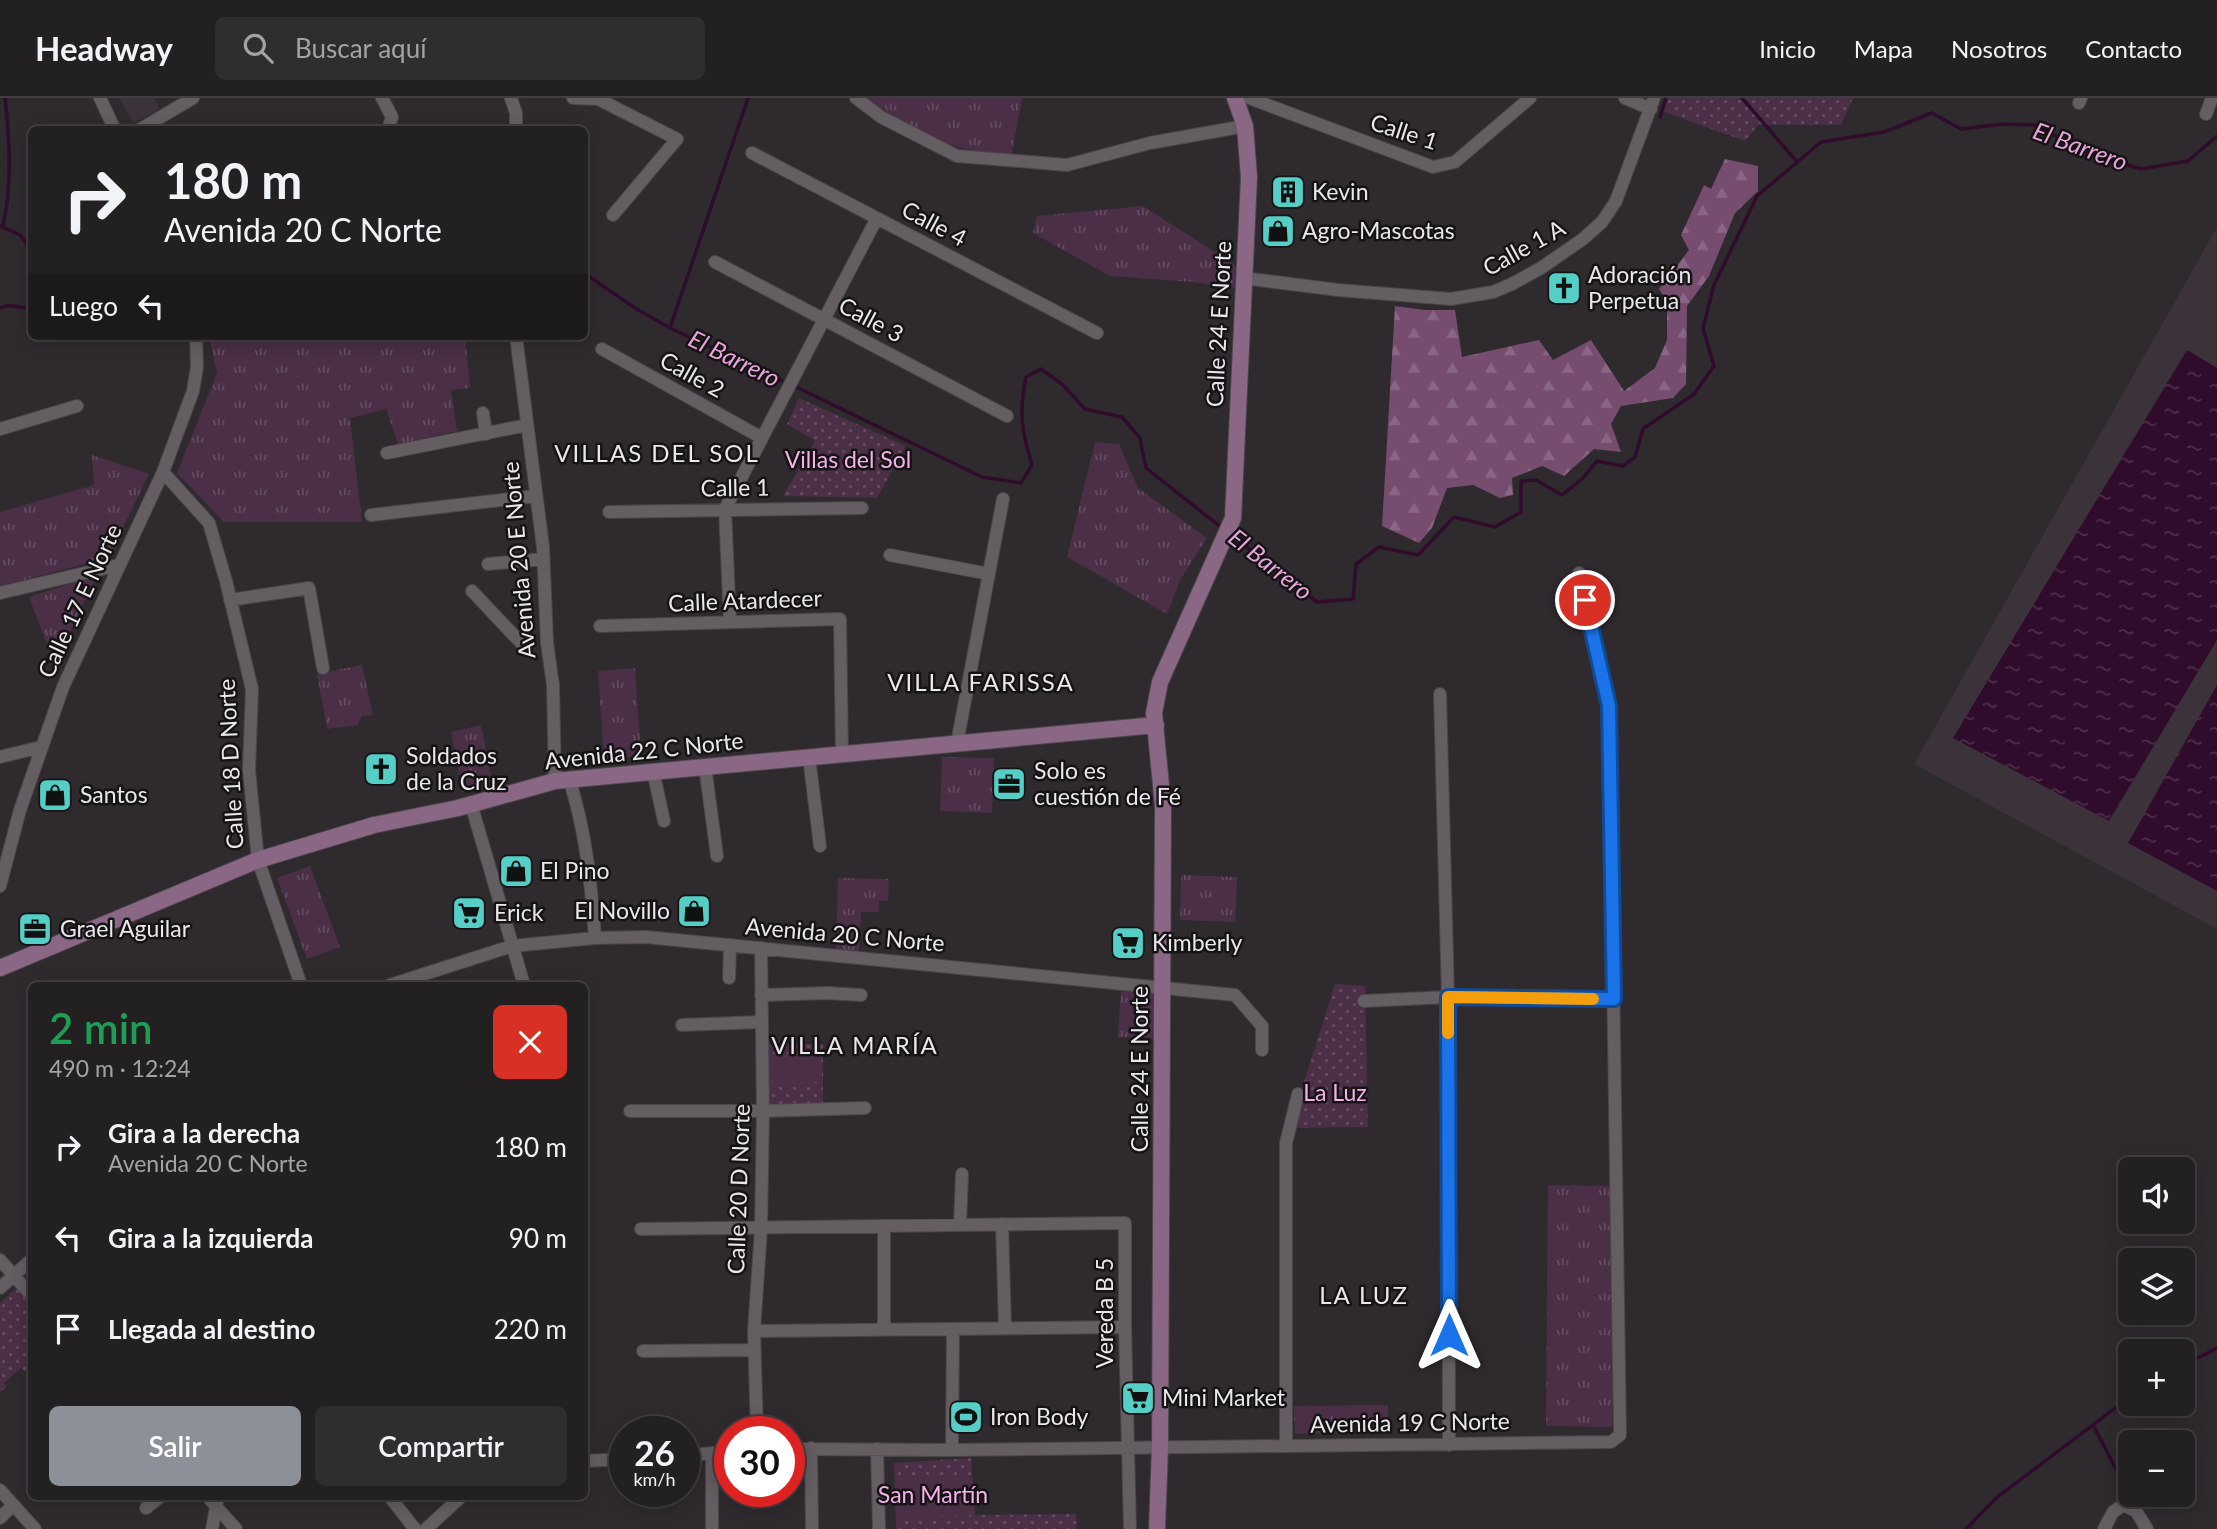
<!DOCTYPE html>
<html lang="es">
<head>
<meta charset="utf-8">
<style>
	:root { --surface:#232022; --page:#2f2d2f; --text:#f1f3f6; --muted:#a3a3a5; --line:#403e40; --accent:#8c9099 }
	body { margin:0; font-family:Lato,sans-serif; background:var(--page); color:var(--text); height:100vh; display:flex; flex-direction:column; font-size:26px; white-space:nowrap }
	* { box-sizing:border-box; margin:0 }
	p { font-size:23px; color:var(--muted) }
	.icon { flex:none; width:38px; height:38px; fill:none; stroke:currentColor; stroke-width:2; stroke-linecap:round; stroke-linejoin:round }
	.map { position:relative; flex:1; overflow:hidden }
	.details { position:absolute; left:28px; top:884px; width:560px; height:518px; display:flex; flex-direction:column; background:var(--surface); border-radius:10px; box-shadow:0 4px 18px #0003,0 0 0 2px var(--line) }
	.details>* { flex:none }
	.banner { position:absolute; left:28px; top:28px; width:560px; height:214px; border-radius:10px; box-shadow:0 4px 18px #0003,0 0 0 2px var(--line); background:#232022; color:var(--text); overflow:hidden }
	.buttons { position:absolute; left:2118px; top:1059px; display:grid; gap:14px }
	.buttons a { display:grid; place-items:center; width:77px; height:77px; border-radius:10px; background:var(--surface); box-shadow:0 4px 18px #0003,0 0 0 2px var(--line); font-size:35px }
	.speed { position:absolute; left:609px; top:1318px; display:flex; gap:14px; font-size:35px; font-weight:700; text-align:center }
	.speed>* { display:grid; place-content:center; width:91px; height:91px; border-radius:50%; background:var(--surface); box-shadow:0 4px 18px #0003,0 0 0 2px var(--line); line-height:1 }
	.speed small { font-size:18px; font-weight:400 }
	.speed .limit { border:10px solid #d22; background:#fff; color:#111 }
	.pin { position:absolute; display:grid; place-items:center; width:60px; height:60px; color:#fff; margin:-30px; border:4px solid #fff; border-radius:50%; box-shadow:0 2px 7px #0007 }
	.me { position:absolute; width:77px; margin:-38px; rotate:0deg; stroke-linejoin:round; filter:drop-shadow(0 0 5px #0008) }
	.turn { display:flex; align-items:center; gap:24px; height:147px; padding:0 21px; font-size:32px }
	.turn .icon { width:91px; height:91px; stroke-width:2.5 }
	.turn b { display:block; font-size:49px; line-height:60px }
	.then { display:flex; align-items:center; height:66px; padding:0 21px; background:#0003; gap:14px; font-size:26px }
	.round { display:grid; place-items:center; flex:none; width:74px; height:74px; border-radius:10px; background:var(--page) }
	.overview { display:flex; align-items:center; justify-content:space-between; height:119px; padding:0 21px }
	h1 { font-size:42px; font-weight:600; line-height:52px; color:#1e9e55 }
	.primary-button { display:flex; gap:14px; margin-top:auto; padding:14px 21px }
	.primary-button a { flex:1; height:80px; border-radius:10px; background:var(--accent); color:#fff; font-size:28px; font-weight:600; line-height:80px; text-align:center }
	.primary-button a+a { background:var(--page); color:var(--text) }
	ul { padding:0; list-style:none }
	li { display:flex; align-items:center; gap:21px; height:91px; padding:0 21px }
	li div { flex:1 }
	li b { display:block; font-size:26px }
	li em { font-style:normal }
	header { display:flex; align-items:center; gap:42px; box-sizing:border-box; height:98px; padding:0 35px; background:var(--surface); border-bottom:2px solid var(--line) }
	header strong { font-size:33px }
	nav { display:flex; gap:38px; margin-inline-start:auto; font-size:24px }
	.search { width:490px; height:63px; background:var(--page); display:flex; align-items:center; gap:18px; box-sizing:border-box; padding:0 24px; border-radius:10px; color:var(--muted); font-size:26px }
	.map>svg:first-child { display:block }
	.built { fill:#3c323a }
	.grass { fill:url(#grass-tufts) }
	.forest { fill:url(#forest-firs) }
	.park { fill:url(#park-dots) }
	.pitch { fill:#4a2f46 }
	.water { fill:url(#water-ripples) }
	.lines { fill:none; stroke-linecap:round; stroke-linejoin:round }
	.stream { stroke:#300c2c; stroke-width:3.5 }
	.street-casing { stroke:#4a4649; stroke-width:14 }
	.secondary-casing { stroke:#4a4649; stroke-width:18 }
	.street { stroke:#645e63; stroke-width:12 }
	.secondary { stroke:#8a6785; stroke-width:16 }
	.route-casing { stroke:#114b97; stroke-width:18 }
	.route { stroke:#1a73e8; stroke-width:12 }
	.slow { stroke:#f59e0b; stroke-width:12 }
	.labels { text-anchor:middle; stroke-width:5; stroke-linejoin:round; paint-order:stroke }
	.street-label { font-size:23px; fill:#eae7ea; stroke:#161315 }
	.poi-label { font-size:23px; fill:#eae7ea; stroke:#161315; text-anchor:start }
	.park-label { font-size:23px; fill:#f4b1e9; stroke:#161315 }
	.water-label { font-size:24px; font-style:italic; fill:#e7a5dc; stroke:#161315 }
	.neighbourhood-label { font-size:24px; letter-spacing:2px; fill:#eae7ea; stroke:#161315 }
</style>
</head>
<body>
<header>
<strong>Headway</strong>
<div class="search"><svg class="icon" aria-label="search" viewBox="0 0 24 24"><circle cx="10" cy="10" r="6"/><path d="M15 15l6 6"/></svg>Buscar aquí</div>
<nav><a>Inicio</a><a>Mapa</a><a>Nosotros</a><a>Contacto</a></nav>
</header>
<div class="map">
<svg width="2217" height="1431" viewBox="0 0 2217 1431">
	<defs>
		<pattern id="grass-tufts" width="24" height="20" patternUnits="userSpaceOnUse" patternTransform="scale(1.75)"><rect width="24" height="20" fill="#4a2f46"/><path d="M3 7l-1-3M5 7V3M7 7l1-3M15 17l-1-3M17 17v-4M19 17l1-3" fill="none" stroke="#644d61"/></pattern>
		<pattern id="forest-firs" width="22" height="20" patternUnits="userSpaceOnUse" patternTransform="scale(1.75)"><rect width="22" height="20" fill="#764c6f"/><path d="M5 1l3.5 6h-7zM16 11l3.5 6h-7z" fill="#8a6684"/></pattern>
		<pattern id="park-dots" width="8" height="8" patternUnits="userSpaceOnUse" patternTransform="scale(1.75)"><rect width="8" height="8" fill="#4a2f46"/><path d="M2 2h.1M6 6h.1" fill="none" stroke="#644d61" stroke-width="1.8" stroke-linecap="round"/></pattern>
		<pattern id="water-ripples" width="26" height="14" patternUnits="userSpaceOnUse" patternTransform="scale(1.75)"><rect width="26" height="14" fill="#300c2c"/><path d="M2 4q2-2 4 0t4 0M15 11q2-2 4 0t4 0" fill="none" stroke="#4e2f4b"/></pattern>
	</defs>
	<rect width="100%" height="100%" fill="#2f2a2e"/>
	<path class="built" d="M119,0H154L160,11L133,25Z
		M2217,129V831L1914,666Z"/>
	<path class="grass" d="M869,0H1022L1011,59C988,55 963,52 941,43C916,32 892,17 869,3Z
		M1143,108L1238,169L1235,190L1193,184L1110,178L1033,135L1037,118Z
		M209,238H465L470,290L451,292L457,333L398,346L386,311L350,320L362,424H224L177,375L217,275Z
		M1095,344L1119,346L1138,390L1207,440L1180,482L1167,516L1067,459Z
		M92,357L149,376L108,460L0,488V414L94,387Z
		M97,477L55,566L29,499Z
		M362,567L373,617L361,618L358,627L327,631L317,576Z
		M635,570L641,658L604,661L598,573Z
		M481,627L493,688L463,694L451,634Z
		M942,659L994,660L992,715L940,713Z
		M310,768L340,849L307,861L277,780Z
		M1181,777L1237,779L1235,824L1180,822Z
		M838,780L889,781L888,803H879V814H861L859,855H836Z
		M1121,893L1156,896L1154,940L1118,939Z
		M1548,1087L1614,1088L1612,1329L1546,1328Z
		M1388,1307V1334L1295,1336L1294,1308Z"/>
	<path class="forest" d="M1725,61L1758,68V93L1735,115L1709,178L1687,208L1686,286L1673,300L1621,308L1611,326L1621,354L1594,351L1564,378L1542,368L1512,380L1513,397L1500,400L1473,387L1447,390L1432,430L1419,445L1382,428L1395,208L1425,212H1455L1462,259L1539,242L1553,262L1591,242L1624,293L1655,270L1667,242V203L1659,191L1689,152L1681,137L1704,87L1711,91Z"/>
	<path class="park" d="M1667,0H1853L1841,27H1758L1745,43L1662,13Z
		M799,300L906,348L877,400L783,398L815,343L787,326Z
		M1335,886L1365,888L1368,1029L1296,1030L1295,1012Z
		M769,946H823V1008H769Z
		M17,1190L31,1207V1269L25,1274L21,1270L4,1285L7,1288L0,1294V1205Z
		M971,1360L975,1417L1076,1416L1077,1431H896L894,1365Z"/>
	<path class="pitch" d="M821,954L822,984L773,985L772,956Z
		M970,1379V1418L897,1419L896,1380Z"/>
	<path class="water" d="M2187,252L2217,270V542L2109,723L1953,640Z
		M2217,587V793L2128,745Z"/>
	<g class="lines">
		<path class="stream" d="M1742,0L1797,64
			M1660,19L1666,0
			M0,128L20,137L32,153
			M3,128C12,86 10,43 5,0
			M584,175L635,210L670,230L787,285
			M0,210C14,204 19,212 32,209
			M670,230L748,0
			M794,288L982,379L1021,385L1032,367C1021,331 1019,315 1026,279L1041,271L1062,286L1085,311L1122,319L1140,340L1146,370L1222,430
			M1231,437L1317,504L1353,501L1356,466L1379,449L1418,457L1454,419L1495,429L1521,414V383L1536,382L1562,397L1583,380L1597,363L1623,368L1635,359L1643,331L1694,296L1714,268L1703,230L1714,187L1757,98L1821,44L1884,34L1932,15L1961,31L2004,26L2034,27L2092,56L2141,71L2188,63L2217,38
			M2182,1268L2217,1250
			M2093,1327L2116,1371L2130,1392
			M2133,1396L2140,1408
			M1966,1431L1996,1400L2130,1299"/>
		<g class="street-casing">
			<path id="street" d="M100,0L115,32
				M382,0L392,19L388,32
				M511,0L516,15V32
				M573,0L598,1L677,41L613,117
				M856,0L881,19L957,58L1067,67L1150,45L1245,28
				M1249,0L1433,69L1455,64L1530,0
				M1625,0L1651,11
				M2079,5L2081,0
				M2206,16L2212,0
				M139,32L193,0
				M752,55L1097,235
				M715,164L1007,318
				M1243,180L1338,192L1451,201L1493,194L1512,186L1541,170L1583,141L1602,124L1616,103L1654,0
				M516,238L543,449L547,545L553,587L555,683
				M602,251L762,340
				M483,315L486,336
				M0,331L77,308
				M387,355L527,327
				M163,374L209,425L226,483L252,591L249,672L258,762L301,887
				M609,414L862,410
				M371,417L536,398
				M890,457L989,476
				M488,466L543,461
				M472,493L524,548
				M0,495L119,467
				M230,502L309,490L323,570
				M730,524L725,411L877,120
				M600,528L840,521L842,656
				M1440,596L1448,899L1449,1347
				M957,645L1003,401
				M0,659L41,649
				M809,659L820,748
				M705,668L717,758
				M653,673L664,723
				M569,681C586,733 591,785 595,840
				M471,706L524,887
				M0,788L20,712L63,589L163,374L193,293L197,269L196,238
				M729,880L730,847
				M390,887L512,848L595,840L646,839L1235,897L1262,928V952
				M761,897L828,895L861,897
				M1364,903L1448,899L1614,901
				M682,927L761,924
				M630,1013H763L865,1010
				M1002,1126L1005,1229
				M960,1127L962,1076
				M884,1129V1232
				M641,1131L1125,1125V1229L1130,1431
				M0,1162L32,1198
				M0,1190L32,1161
				M754,1233L1125,1229
				M643,1253L754,1252
				M757,1334L754,1233L761,1131L763,1013L761,850
				M1286,1348V1045L1298,996
				M811,1350L812,1431
				M789,1351L952,1352L1611,1344L1620,1337L1609,608L1579,475
				M877,1351L879,1431
				M952,1352L953,1232
				M712,1355V1431
				M684,1357L730,1354
				M584,1363L625,1361
				M0,1392L35,1431
				M207,1398L236,1431
				M389,1398L415,1431
				M146,1410L161,1398
				M0,1420L13,1407
				M212,1431L217,1404
				M426,1431L462,1398
				M2104,1431L2113,1414L2123,1407L2136,1413L2147,1431"/>
		</g>
		<g class="secondary-casing">
			<path id="secondary" d="M0,870L258,762L374,727L458,710L555,683L1156,627
				M1157,1431L1160,1349L1163,708L1154,615L1160,584L1233,420L1249,79L1245,28L1235,0"/>
		</g>
		<use href="#street" class="street"/>
		<use href="#secondary" class="secondary"/>
	</g>
	<g class="lines">
		<g class="route-casing">
			<path id="route" d="M1449,1237L1448,899L1614,901L1609,608L1585,502"/>
		</g>
		<use href="#route" class="route"/>
		<path class="slow" d="M1448,935V899L1593,901"/>
	</g>
	<defs>
		<g id="building-square" transform="scale(1.75)"><rect x="-9" y="-9" width="18" height="18" rx="4" fill="#55cec5" stroke="#161315"/><path d="M-4-6H4V6H1V3H-1V6H-4ZM-2.5-4.3h1.7v1.8h-1.7ZM.8-4.3h1.7v1.8H.8ZM-2.5-1h1.7V.8h-1.7ZM.8-1h1.7V.8H.8Z" fill="#111"/></g>
		<g id="shop-square" transform="scale(1.75)"><rect x="-9" y="-9" width="18" height="18" rx="4" fill="#55cec5" stroke="#161315"/><path d="M-5-2.5h2.3a2.7 3.5 0 0 1 5.4 0H5L5.5 6h-11ZM-1.5-2.5h3a1.5 2.3 0 0 0-3 0Z" fill="#111"/></g>
		<g id="church-square" transform="scale(1.75)"><rect x="-9" y="-9" width="18" height="18" rx="4" fill="#55cec5" stroke="#161315"/><path d="M-1.2-6h2.4v3.5h3.3v2.4h-3.3V6h-2.4V-.1h-3.3v-2.4h3.3Z" fill="#111"/></g>
		<g id="office-square" transform="scale(1.75)"><rect x="-9" y="-9" width="18" height="18" rx="4" fill="#55cec5" stroke="#161315"/><path d="M-6-3h4V-5.5h4V-3h4V5H-6ZM-1-4.5V-3h2v-1.5ZM-6 0V1H6V0Z" fill="#111"/></g>
		<g id="supermarket-square" transform="scale(1.75)"><rect x="-9" y="-9" width="18" height="18" rx="4" fill="#55cec5" stroke="#161315"/><path d="M-6-5.5h2.5l.6 2H6L4.5 2H-2.5L-4.4-4H-6ZM-1.5 3.2a1.3 1.3 0 1 0 .1 0ZM3 3.2a1.3 1.3 0 1 0 .1 0Z" fill="#111"/></g>
		<g id="stadium-square" transform="scale(1.75)"><rect x="-9" y="-9" width="18" height="18" rx="4" fill="#55cec5" stroke="#161315"/><path d="M0-5a6.5 5 0 1 0 0 10a6.5 5 0 1 0 0-10ZM-3.5-1.8h7v3.6h-7Z" fill="#111"/></g>
	</defs>
	<g fill-rule="evenodd">
		<use href="#building-square" x="1288" y="94"/>
		<use href="#shop-square" x="1278" y="133"/>
		<use href="#church-square" x="1564" y="190"/>
		<use href="#church-square" x="381" y="671"/>
		<use href="#office-square" x="1009" y="686"/>
		<use href="#shop-square" x="55" y="697"/>
		<use href="#shop-square" x="516" y="773"/>
		<use href="#shop-square" x="694" y="813"/>
		<use href="#supermarket-square" x="469" y="815"/>
		<use href="#office-square" x="35" y="831"/>
		<use href="#supermarket-square" x="1128" y="845"/>
		<use href="#supermarket-square" x="1138" y="1300"/>
		<use href="#stadium-square" x="966" y="1319"/>
	</g>
	<g class="labels">
		<g class="street-label">
			<text transform="translate(1404 34) rotate(18)" y="8">Calle 1</text>
			<text transform="translate(934 126) rotate(28)" y="8">Calle 4</text>
			<text transform="translate(1524 150) rotate(-29)" y="8">Calle 1 A</text>
			<text transform="translate(871 222) rotate(28)" y="8">Calle 3</text>
			<text transform="translate(1219 226) rotate(-87)" y="8">Calle 24 E Norte</text>
			<text transform="translate(692 277) rotate(29)" y="8">Calle 2</text>
			<text transform="translate(735 390) rotate(-1)" y="8">Calle 1</text>
			<text transform="translate(519 462) rotate(-95)" y="8">Avenida 20 E Norte</text>
			<text transform="translate(80 503) rotate(-65)" y="8">Calle 17 E Norte</text>
			<text transform="translate(745 503) rotate(-2)" y="8">Calle Atardecer</text>
			<text transform="translate(644 653) rotate(-6)" y="8">Avenida 22 C Norte</text>
			<text transform="translate(231 666) rotate(-93)" y="8">Calle 18 D Norte</text>
			<text transform="translate(845 837) rotate(5)" y="8">Avenida 20 C Norte</text>
			<text transform="translate(1140 971) rotate(-90)" y="8">Calle 24 E Norte</text>
			<text transform="translate(739 1091) rotate(-88)" y="8">Calle 20 D Norte</text>
			<text transform="translate(1105 1215) rotate(-90)" y="8">Vereda B 5</text>
			<text transform="translate(1410 1325) rotate(-1)" y="8">Avenida 19 C Norte</text>
		</g>
		<g class="poi-label">
			<text x="1312" y="102">Kevin</text>
			<text x="1302" y="141">Agro-Mascotas</text>
			<text x="1588" y="185">Adoración<tspan x="1588" dy="26">Perpetua</tspan></text>
			<text x="406" y="666">Soldados<tspan x="406" dy="26">de la Cruz</tspan></text>
			<text x="1034" y="681">Solo es<tspan x="1034" dy="26">cuestión de Fé</tspan></text>
			<text x="80" y="705">Santos</text>
			<text x="540" y="781">El Pino</text>
			<text x="670" y="821" text-anchor="end">El Novillo</text>
			<text x="494" y="823">Erick</text>
			<text x="60" y="839">Grael Aguilar</text>
			<text x="1152" y="853">Kimberly</text>
			<text x="1162" y="1308">Mini Market</text>
			<text x="990" y="1327">Iron Body</text>
		</g>
		<g class="park-label">
			<text x="848" y="370">Villas del Sol</text>
			<text x="1335" y="1003">La Luz</text>
			<text x="933" y="1405">San Martín</text>
		</g>
		<g class="water-label">
			<text transform="translate(2080 49) rotate(20)" y="8">El Barrero</text>
			<text transform="translate(734 261) rotate(26)" y="8">El Barrero</text>
			<text transform="translate(1270 467) rotate(38)" y="8">El Barrero</text>
		</g>
		<g class="neighbourhood-label">
			<text x="657" y="364">VILLAS DEL SOL</text>
			<text x="981" y="593">VILLA FARISSA</text>
			<text x="855" y="956">VILLA MARÍA</text>
			<text x="1364" y="1206">LA LUZ</text>
		</g>
	</g>
</svg>
<div class="buttons">
<a><svg class="icon" aria-label="sound" viewBox="0 0 24 24"><path d="M4 9h4l5-4v14l-5-4H4zM17 9q2 3 0 6"/></svg></a>
<a><svg class="icon" aria-label="layers" viewBox="0 0 24 24"><path d="M12 4l9 5-9 5-9-5zM3 14l9 5 9-5"/></svg></a>
<a>+</a>
<a>−</a>
</div>
<div class="speed"><div>26<small>km/h</small></div><div class="limit">30</div></div>
<div class="pin" style="left:1585px;top:502px;background:#d93025"><svg class="icon" aria-label="arrive" viewBox="0 0 24 24"><path d="M6 21V4h12l-3 4 3 4H6"/></svg></div>
<svg class="me" style="left:1449px;top:1237px" viewBox="-20 -20 40 40"><path d="M0-17L14 15 0 8-14 15z" fill="#1a73e8" stroke="#fff" stroke-width="4"/></svg>
<div class="banner">
<div class="turn"><svg class="icon" aria-label="right" viewBox="0 0 24 24"><path d="M7 20v-9h11M14 6l5 5-5 5"/></svg><div><b>180 m</b>Avenida 20 C Norte</div></div>
<div class="then">Luego<svg class="icon" aria-label="left" viewBox="0 0 24 24"><path d="M17 20v-9H6M10 6l-5 5 5 5"/></svg></div>
</div>
<section class="details">
<div class="overview"><div><h1>2 min</h1><p>490 m · 12:24</p></div><a class="round" style="background:#d93025;color:#fff"><svg class="icon" aria-label="close" viewBox="0 0 24 24"><path d="M6 6l12 12M18 6L6 18"/></svg></a></div>
<ul>
<li><svg class="icon" aria-label="right" viewBox="0 0 24 24"><path d="M7 20v-9h11M14 6l5 5-5 5"/></svg><div><b>Gira a la derecha</b><p>Avenida 20 C Norte</p></div><em>180 m</em></li>
<li><svg class="icon" aria-label="left" viewBox="0 0 24 24"><path d="M17 20v-9H6M10 6l-5 5 5 5"/></svg><div><b>Gira a la izquierda</b></div><em>90 m</em></li>
<li><svg class="icon" aria-label="arrive" viewBox="0 0 24 24"><path d="M6 21V4h12l-3 4 3 4H6"/></svg><div><b>Llegada al destino</b></div><em>220 m</em></li>
</ul>
<div class="primary-button"><a>Salir</a><a>Compartir</a></div>
</section>
</div>
</body>
</html>
